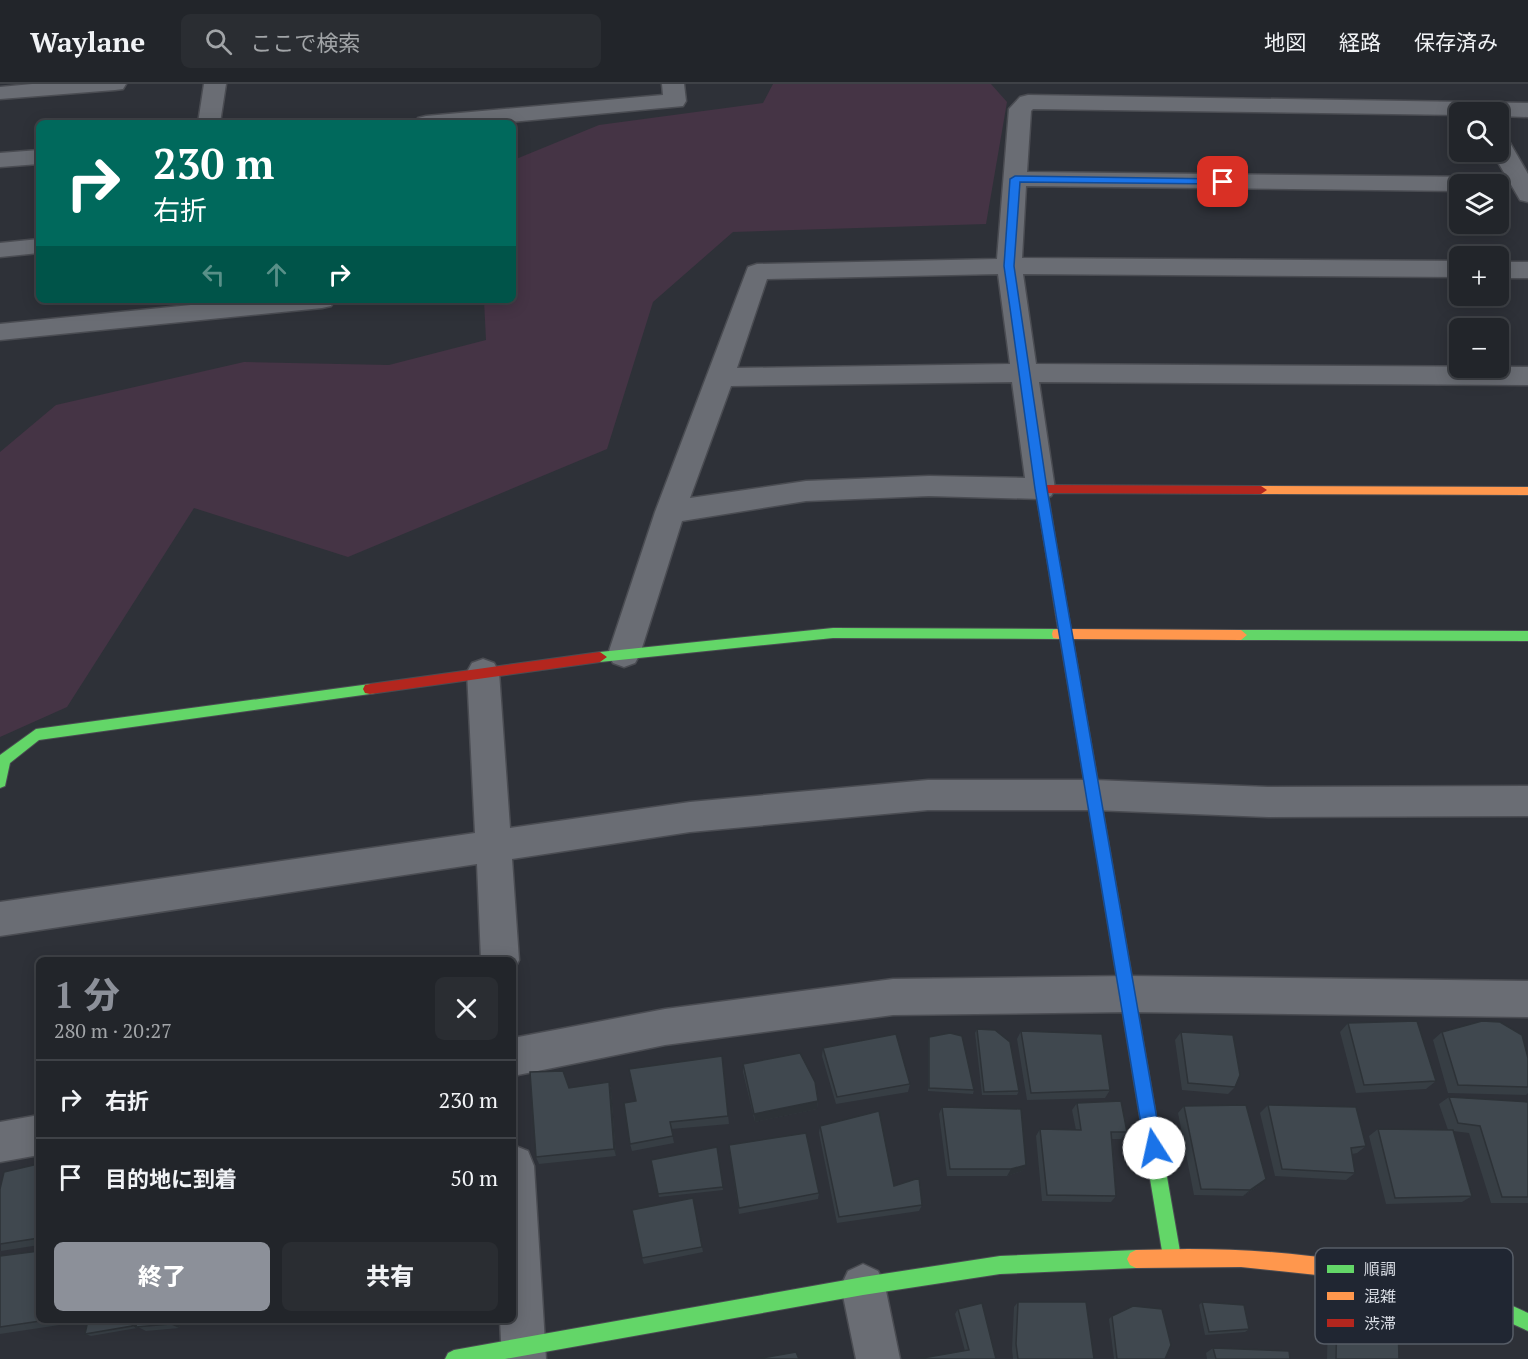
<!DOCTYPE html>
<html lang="ja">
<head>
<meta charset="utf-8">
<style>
	:root { --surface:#22252a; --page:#2a2d32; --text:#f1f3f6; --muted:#a2a5a8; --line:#3f4247; --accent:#8c9099 }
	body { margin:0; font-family:"PT Serif","Noto Sans JP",serif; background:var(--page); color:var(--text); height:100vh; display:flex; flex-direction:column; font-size:22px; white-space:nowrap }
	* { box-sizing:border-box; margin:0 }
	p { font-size:20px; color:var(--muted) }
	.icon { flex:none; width:33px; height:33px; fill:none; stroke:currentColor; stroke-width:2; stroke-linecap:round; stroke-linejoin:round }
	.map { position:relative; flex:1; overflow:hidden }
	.details { position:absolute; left:36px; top:873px; width:480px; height:366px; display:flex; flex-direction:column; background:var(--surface); border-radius:9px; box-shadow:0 3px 15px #0003,0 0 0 2px var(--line) }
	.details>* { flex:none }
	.hud { position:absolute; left:36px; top:36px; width:480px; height:183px; border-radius:9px; box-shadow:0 3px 15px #0003,0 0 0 2px var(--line); background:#00695c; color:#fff; overflow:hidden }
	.buttons { position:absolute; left:1449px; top:18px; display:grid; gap:12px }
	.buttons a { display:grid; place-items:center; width:60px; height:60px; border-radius:9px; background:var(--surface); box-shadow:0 3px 15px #0003,0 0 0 2px var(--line); font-size:30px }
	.pin { position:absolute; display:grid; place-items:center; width:51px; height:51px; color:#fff; margin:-26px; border-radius:12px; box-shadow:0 3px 9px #0006 }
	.me { position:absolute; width:66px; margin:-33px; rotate:350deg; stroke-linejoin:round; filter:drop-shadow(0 0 4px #0008) }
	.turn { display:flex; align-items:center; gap:21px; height:126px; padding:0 18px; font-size:27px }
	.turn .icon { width:78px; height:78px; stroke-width:2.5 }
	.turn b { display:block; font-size:42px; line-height:51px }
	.lanes { display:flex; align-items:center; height:57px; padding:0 18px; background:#0003; justify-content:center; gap:30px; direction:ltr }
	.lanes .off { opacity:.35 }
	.round { display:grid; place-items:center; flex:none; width:63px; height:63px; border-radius:9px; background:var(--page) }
	.head { display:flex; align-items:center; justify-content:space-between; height:102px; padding:0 18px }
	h1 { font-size:36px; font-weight:800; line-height:45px; color:var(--accent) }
	.action { display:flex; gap:12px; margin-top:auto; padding:12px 18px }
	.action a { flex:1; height:69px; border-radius:9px; background:var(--accent); color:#fff; font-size:24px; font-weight:800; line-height:69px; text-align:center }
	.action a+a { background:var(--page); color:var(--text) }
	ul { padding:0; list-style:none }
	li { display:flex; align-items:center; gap:18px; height:78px; padding:0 18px; border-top:2px solid var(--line) }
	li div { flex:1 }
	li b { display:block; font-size:22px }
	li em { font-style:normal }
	header { display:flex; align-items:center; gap:36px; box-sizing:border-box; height:84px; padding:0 30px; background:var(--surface); border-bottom:2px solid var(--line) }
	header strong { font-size:28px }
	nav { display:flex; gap:33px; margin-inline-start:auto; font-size:21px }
	.search { width:420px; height:54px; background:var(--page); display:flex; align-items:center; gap:15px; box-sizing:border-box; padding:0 21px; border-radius:9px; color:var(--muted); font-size:22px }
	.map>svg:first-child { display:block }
	.green { fill:#453445 }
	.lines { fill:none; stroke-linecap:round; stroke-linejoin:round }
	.street-casing { stroke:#4a4c52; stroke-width:3 }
	.fast-casing { stroke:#4a4c52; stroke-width:2 }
	.slow-casing { stroke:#4a4c52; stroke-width:2 }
	.jam-casing { stroke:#4a4c52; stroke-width:2 }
	.street { fill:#6a6d74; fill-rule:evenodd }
	.fast { fill:#63d668; fill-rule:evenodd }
	.slow { fill:#ff974d; fill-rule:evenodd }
	.jam { fill:#b3261e; fill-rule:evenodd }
	.wall { fill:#373e44 }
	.shaded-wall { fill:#2d3237 }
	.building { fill:#40484f; stroke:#2d3237; stroke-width:1.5 }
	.route { fill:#1a73e8; stroke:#114b97; stroke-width:1.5 }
	.key { fill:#202632; stroke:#575d67; stroke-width:1.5 }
	.key-label { font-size:16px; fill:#d8dce4 }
</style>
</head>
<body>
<header>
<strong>Waylane</strong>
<div class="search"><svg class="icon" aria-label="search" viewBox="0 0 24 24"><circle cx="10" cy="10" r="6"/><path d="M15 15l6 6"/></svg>ここで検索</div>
<nav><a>地図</a><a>経路</a><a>保存済み</a></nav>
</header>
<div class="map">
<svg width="1528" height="1275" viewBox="0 0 1528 1275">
	<rect width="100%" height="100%" fill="#2e3138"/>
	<path class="green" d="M773,0H991L1007,18L986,140L733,148L653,218L607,365L348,473L194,424L67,623L0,653V368L56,321L244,278L389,281L486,256L484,216H513V83L516,75L599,41L763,19Z"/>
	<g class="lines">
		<g class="street-casing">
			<path id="street" d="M32,0H126L123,5L115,6L0,15V3Z
				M204,0H226L220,39H198Z
				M662,0H684L686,17L683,22L501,39H415L418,34L426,32L663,11Z
				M1028,11L1528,19V33L1498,32V28H1460V31L1033,25L1031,27L1027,88L1478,93L1486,95L1490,100H1460V107L1026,102L1022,174L1460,177V193L1023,190L1036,280L1528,283V301L1039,298L1055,405L1051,412L1041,415L929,412L806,417L682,437L640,570L635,579L624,583L613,579L608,570L655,428L748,183L757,180L997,175L1009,25L1020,13ZM998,190L1010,280L737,284L767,195ZM1012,298L1025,394L929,392L806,397L690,414L731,302Z
				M1498,50L1506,52L1528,90V118L1520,116L1492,68H1498Z
				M39,66V80L0,83V69Z
				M39,155V169L0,173V159Z
				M1498,178H1528V194H1498Z
				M241,216H335L331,222L322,224L0,256V240Z
				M483,575L494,579L499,588L510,744L690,718L928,696H1094L1268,703L1528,702V732L1268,733L1094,726H928L690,748L512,775L519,876L513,888V876H481L477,780L0,852V818L475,749L467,588L472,579Z
				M1128,892L1528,897V933L1128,928L893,931L665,961L513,992V954L665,925L893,895Z
				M39,1031V1071L0,1078V1038Z
				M513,1061L528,1067L534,1082L546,1275H502L500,1236H513Z
				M863,1180L878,1187L885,1202L900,1275H856L841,1202L848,1187Z"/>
		</g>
		<g class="fast-casing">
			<path id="fast" d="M833,544L1058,545L1064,550L1058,555L833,554L600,578L593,573L600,568Z
				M1241,546L1528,547V557L1241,556L1235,551Z
				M370,600L375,601L377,605L375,609L370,610L39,656L10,679L5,702L0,704V671L36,645Z
				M1089,680L1094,682L1096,686L1181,1173L1178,1179L1172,1182L1166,1179L1163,1173L1082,686L1084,682Z
				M1136,1166L1142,1169L1145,1175L1142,1181L1136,1184L1000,1190L863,1211L505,1275H445L448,1269L454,1266L863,1193L1000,1172Z
				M1345,1176L1423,1188L1484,1209L1528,1229V1247L1482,1226L1423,1206L1345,1194L1339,1191L1336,1185L1339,1179Z"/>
		</g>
		<g class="slow-casing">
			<path id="slow" d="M1261,402L1528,403V411L1261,410L1255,406Z
				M1052,465L1058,470L1071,545L1241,546L1247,551L1241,556L1073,555L1096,686L1094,690L1089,692L1084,690L1082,686L1060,555L1053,554L1052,550L1053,546L1058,545L1046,470Z
				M1188,1165C1229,1165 1269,1167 1310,1172C1323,1173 1339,1174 1351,1179L1354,1185L1351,1191L1345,1194L1241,1183L1136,1184L1130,1181L1127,1175L1130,1169L1136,1166Z"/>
		</g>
		<g class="jam-casing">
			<path id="jam" d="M1041,401L1261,402L1267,406L1261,410L1048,409L1058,470L1052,475L1046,470L1035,405Z
				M600,568L607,573L600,578L370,610L365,609L363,605L365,601L370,600Z"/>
		</g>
		<use href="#street" class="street"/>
		<use href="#fast" class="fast"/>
		<use href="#slow" class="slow"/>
		<use href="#jam" class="jam"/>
	</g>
	<path class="wall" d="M1348,939L1436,997L1426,1005L1356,1009L1340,948Z
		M977,945L1019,1007L1017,1011H982L975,949Z
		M1021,947L1110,1006L1105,1014L1027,1016L1017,955Z
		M1181,948L1235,1003L1228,1010L1182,1006L1175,956Z
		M1442,948L1528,974V1009L1526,1011L1448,1009L1433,956Z
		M929,953L974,1006L973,1010L928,1007V957Z
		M823,964L910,1000L908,1008L836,1020L822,972Z
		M722,972L729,1040L671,1045L674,1059L632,1067L630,1060L636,1017Z
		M743,980L818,1017L817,1025L755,1038L743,988Z
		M609,998L611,1006L616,1072L539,1080L536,1073L569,1004Z
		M1449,1013L1528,1018V1119H1491L1469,1049L1453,1047L1472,1112L1462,1118L1386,1120L1369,1052L1378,1045L1448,1046L1439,1020Z
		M1077,1019L1127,1048L1121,1055H1112L1116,1112L1111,1118L1042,1117L1036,1052L1040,1045L1076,1046L1072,1026Z
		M1268,1021L1366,1062L1357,1069L1352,1070L1355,1089L1346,1096L1275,1092L1260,1029Z
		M1184,1022L1259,1102L1243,1112L1194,1111L1178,1029Z
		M942,1023L1026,1081L1022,1087L1007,1092H947L939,1030Z
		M820,1042L894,1102L922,1121L919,1127L837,1139L819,1049Z
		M729,1061L819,1109L818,1115L739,1130Z
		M717,1063L723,1106L659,1113L651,1076Z
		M39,1080V1161L1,1167L0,1105Z
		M693,1114L703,1168L644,1180L642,1174Z
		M0,1172L39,1236H79V1238L0,1250Z
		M1018,1218L1094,1275H1013L1012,1265L1014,1223Z
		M1202,1218L1249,1245L1245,1248L1205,1251L1199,1221Z
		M958,1225L996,1275L965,1267L955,1230Z
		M1337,1228L1399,1275H1327L1328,1233Z
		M1112,1232L1165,1275H1114L1109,1235Z
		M88,1236H182L179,1244L146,1247L138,1243L137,1244L91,1252L85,1250Z
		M200,1236H224L206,1239Z
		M295,1236H320L299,1239Z
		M1213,1264L1290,1275H1207L1206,1269Z"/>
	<path class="shaded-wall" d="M609,998L611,1006L616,1072L614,1065Z
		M818,1017L817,1025L755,1038L754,1030Z
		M1026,1081L1022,1087L1007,1092L1011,1085Z
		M1266,1095L1259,1102L1243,1112L1250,1106Z
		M134,1236H139L136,1243L137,1244L132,1242Z
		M171,1236H182L179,1244L170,1240Z"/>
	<path class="building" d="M1417,937L1436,997L1364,1001L1348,939Z
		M1482,937L1500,938L1522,951L1528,974V1003L1458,1001L1442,948Z
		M977,945L995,946L1010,958L1019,1007L984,1008Z
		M1021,947L1102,950L1110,1006L1031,1009Z
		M1181,948L1233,951L1240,991L1235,1003L1188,999Z
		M950,949L962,952L974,1006L929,1004V953Z
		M896,950L910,1000L837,1013L823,964Z
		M800,969L815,998L818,1017L754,1030L743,980Z
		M722,972L728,1032L670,1038L673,1052L630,1060L624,1019L636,1017L629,985Z
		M563,987L569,1004L609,998L614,1065L536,1073L530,988Z
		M1449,1013L1528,1018V1113H1502L1480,1042L1458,1039Z
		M1121,1017L1127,1048H1111L1116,1112L1047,1111L1040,1045L1081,1046L1077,1019Z
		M1246,1021L1266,1095L1250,1106L1201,1105L1184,1022Z
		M1268,1021L1356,1023L1366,1062L1351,1064L1355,1089L1282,1085Z
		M942,1023L1021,1025L1026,1081L1011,1085H950Z
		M879,1027L894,1102L919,1094L922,1121L839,1133L820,1042Z
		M1378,1045L1453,1046L1472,1112L1395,1114Z
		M806,1049L819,1109L739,1124L729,1061Z
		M717,1063L723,1103L658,1110L651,1076Z
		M38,1080H39V1154L0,1160V1105L4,1088Z
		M693,1114L702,1163L642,1174L632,1126Z
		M39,1167V1236H47L0,1243V1172Z
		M1018,1218H1086L1094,1275H1018L1016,1260Z
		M1202,1218L1244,1221L1249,1245L1209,1248Z
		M982,1219L996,1275H917L969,1266L958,1225Z
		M1133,1222L1162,1225L1171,1261L1165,1275H1117L1112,1232Z
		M1337,1228L1398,1240L1399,1275H1336Z
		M88,1236H134L132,1242L85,1250Z
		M137,1236H171L170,1240L136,1243Z
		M1213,1264L1289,1267L1290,1275H1216Z
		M796,1268L799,1275H757Z"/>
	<path class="route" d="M1015,92L1223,95L1228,98L1223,100L1020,98L1014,182L1047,405L1162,1064L1160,1070L1154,1072L1148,1070L1145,1064L1035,405L1010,224L1004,182L1010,95Z"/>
	<rect x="1315" y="1164" width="198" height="96" rx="9" class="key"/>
	<rect x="1327" y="1181" width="27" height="8" fill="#63d668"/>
	<rect x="1327" y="1208" width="27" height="8" fill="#ff974d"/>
	<rect x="1327" y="1235" width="27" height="8" fill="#b3261e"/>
	<g class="key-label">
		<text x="1364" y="1191">順調</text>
		<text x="1364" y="1218">混雑</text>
		<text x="1364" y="1245">渋滞</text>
	</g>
</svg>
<div class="buttons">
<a><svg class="icon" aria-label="search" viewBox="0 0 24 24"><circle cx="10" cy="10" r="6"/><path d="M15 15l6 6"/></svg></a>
<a><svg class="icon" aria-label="layers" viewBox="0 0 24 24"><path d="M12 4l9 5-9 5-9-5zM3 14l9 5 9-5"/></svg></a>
<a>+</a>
<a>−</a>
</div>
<div class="pin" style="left:1223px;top:98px;background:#d93025"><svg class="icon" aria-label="arrive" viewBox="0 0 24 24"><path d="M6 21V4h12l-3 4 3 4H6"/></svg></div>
<svg class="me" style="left:1154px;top:1064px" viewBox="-20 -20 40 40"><circle r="19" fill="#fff"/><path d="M0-13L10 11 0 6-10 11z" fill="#1a73e8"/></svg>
<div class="hud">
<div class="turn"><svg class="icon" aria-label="right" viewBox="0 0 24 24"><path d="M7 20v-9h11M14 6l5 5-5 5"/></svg><div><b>230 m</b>右折</div></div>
<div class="lanes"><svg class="icon off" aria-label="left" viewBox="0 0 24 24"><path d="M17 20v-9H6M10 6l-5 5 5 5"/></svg><svg class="icon off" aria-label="ahead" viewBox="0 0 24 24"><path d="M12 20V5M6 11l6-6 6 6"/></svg><svg class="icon" aria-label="right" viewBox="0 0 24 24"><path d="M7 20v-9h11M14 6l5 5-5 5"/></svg></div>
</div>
<section class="details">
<div class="head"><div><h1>1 分</h1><p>280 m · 20:27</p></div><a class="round"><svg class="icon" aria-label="close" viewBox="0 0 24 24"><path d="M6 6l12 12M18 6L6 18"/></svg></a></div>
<ul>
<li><svg class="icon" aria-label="right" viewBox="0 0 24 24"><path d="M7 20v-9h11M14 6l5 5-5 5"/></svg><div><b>右折</b></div><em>230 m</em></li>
<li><svg class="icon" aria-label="arrive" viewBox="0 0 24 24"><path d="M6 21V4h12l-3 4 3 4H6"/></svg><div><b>目的地に到着</b></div><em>50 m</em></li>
</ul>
<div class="action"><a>終了</a><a>共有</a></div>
</section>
</div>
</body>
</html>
